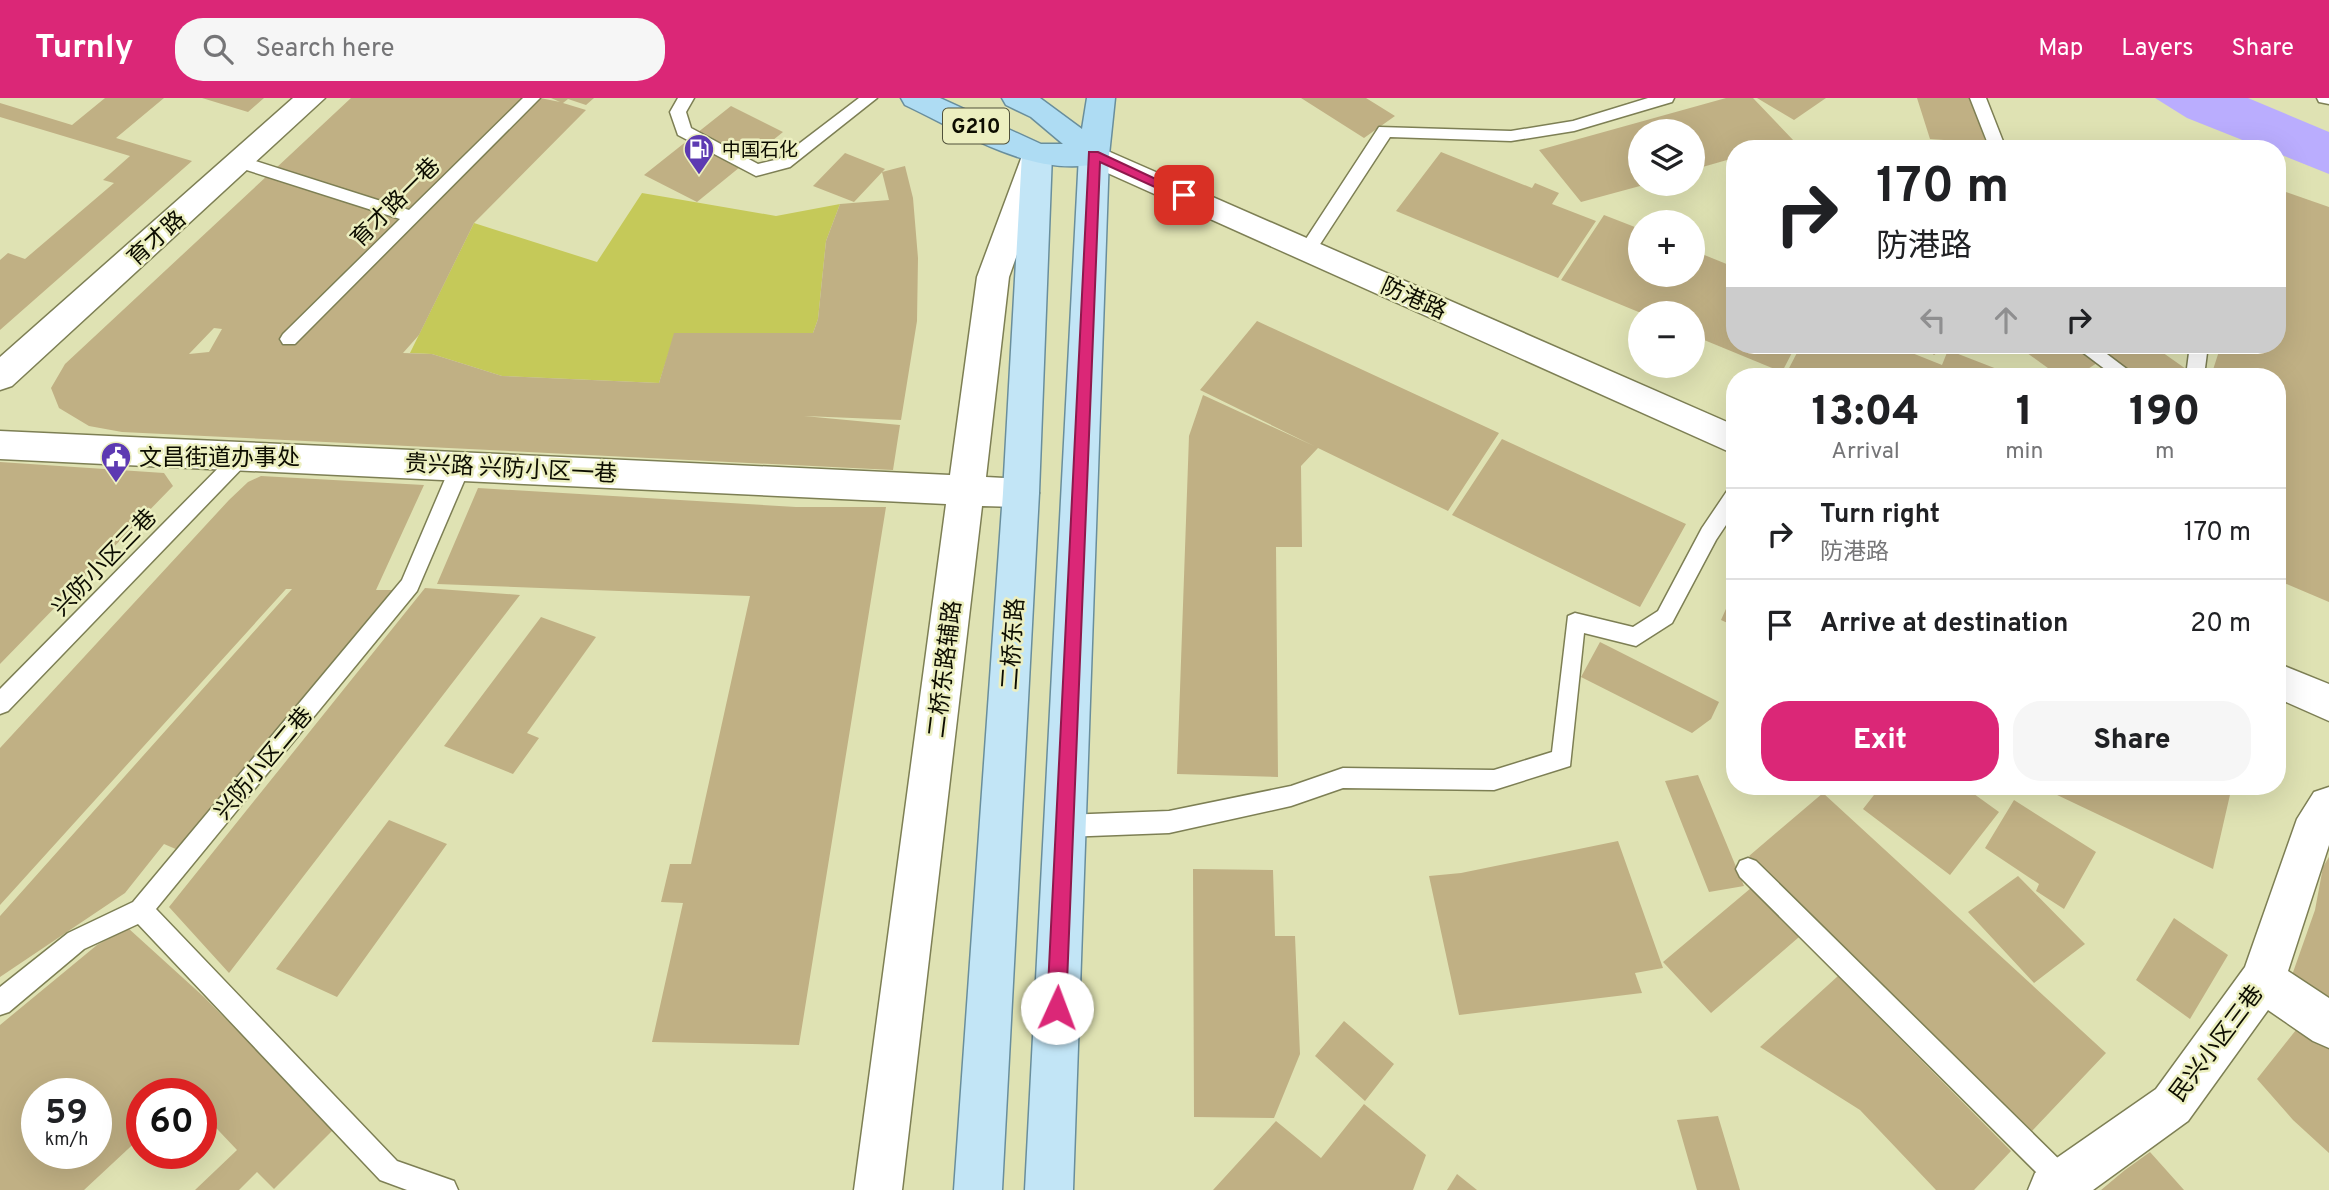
<!DOCTYPE html>
<html lang="en">
<head>
<meta charset="utf-8">
<style>
	:root { --surface:#fff; --page:#f6f6f6; --text:#202124; --muted:#757577; --line:#e0e0e0; --accent:#db2777 }
	body { margin:0; font-family:Overpass,"Noto Sans SC",sans-serif; background:var(--page); color:var(--text); height:100vh; display:flex; flex-direction:column; font-size:26px; white-space:nowrap }
	* { box-sizing:border-box; margin:0 }
	p { font-size:23px; color:var(--muted) }
	.icon { flex:none; width:38px; height:38px; fill:none; stroke:currentColor; stroke-width:2; stroke-linecap:round; stroke-linejoin:round }
	.map { position:relative; flex:1; overflow:hidden }
	.sheet { position:absolute; left:1726px; top:270px; width:560px; height:427px; display:flex; flex-direction:column; background:var(--surface); border-radius:28px; box-shadow:0 7px 28px #0002 }
	.sheet>* { flex:none }
	.top-card { position:absolute; left:1726px; top:42px; width:560px; height:214px; border-radius:28px; box-shadow:0 7px 28px #0002; background:#fff; color:var(--text); overflow:hidden }
	.controls { position:absolute; left:1628px; top:21px; display:grid; gap:14px }
	.controls a { display:grid; place-items:center; width:77px; height:77px; border-radius:50%; background:var(--surface); box-shadow:0 7px 28px #0002; font-size:35px }
	.speed { position:absolute; left:21px; top:980px; display:flex; gap:14px; font-size:35px; font-weight:700; text-align:center }
	.speed>* { display:grid; place-content:center; width:91px; height:91px; border-radius:50%; background:var(--surface); box-shadow:0 7px 28px #0002; line-height:1 }
	.speed small { font-size:18px; font-weight:400 }
	.speed .limit { border:10px solid #d22; background:#fff; color:#111 }
	.pin { position:absolute; display:grid; place-items:center; width:60px; height:60px; color:#fff; margin:-30px; border-radius:14px; box-shadow:0 4px 10px #0006 }
	.me { position:absolute; width:77px; margin:-38px; rotate:2deg; stroke-linejoin:round; filter:drop-shadow(0 0 5px #0008) }
	.turn { display:flex; align-items:center; gap:24px; height:147px; padding:0 35px; font-size:32px }
	.turn .icon { width:91px; height:91px; stroke-width:2.5 }
	.turn b { display:block; font-size:49px; line-height:60px }
	.lanes { display:flex; align-items:center; height:66px; padding:0 35px; background:#0003; justify-content:center; gap:35px; direction:ltr }
	.lanes .off { opacity:.35 }
	.eta { display:flex; justify-content:space-evenly; align-items:center; height:119px; text-align:center }
	.eta b { font-size:42px; font-weight:800; line-height:49px }
	.action { display:flex; gap:14px; margin-top:auto; padding:14px 35px }
	.action a { flex:1; height:80px; border-radius:28px; background:var(--accent); color:#fff; font-size:28px; font-weight:800; line-height:80px; text-align:center }
	.action a+a { background:var(--page); color:var(--text) }
	ul { padding:0; list-style:none }
	li { display:flex; align-items:center; gap:21px; height:91px; padding:0 35px; border-top:2px solid var(--line) }
	li div { flex:1 }
	li b { display:block; font-size:26px }
	li em { font-style:normal }
	header { display:flex; align-items:center; gap:42px; box-sizing:border-box; height:98px; padding:0 35px; background:var(--accent); color:#fff }
	header strong { font-size:33px }
	nav { display:flex; gap:38px; margin-inline-start:auto; font-size:24px }
	.search { width:490px; height:63px; background:var(--page); display:flex; align-items:center; gap:18px; box-sizing:border-box; padding:0 24px; border-radius:28px; color:var(--muted); font-size:26px }
	.map>svg:first-child { display:block }
	.green { fill:#c5c959 }
	.water { fill:#baadfe }
	.building { fill:#c0b084; fill-rule:evenodd }
	.lines { fill:none; stroke-linecap:round; stroke-linejoin:round }
	.service-casing { stroke:#7d7f54; stroke-width:3 }
	.minor-casing { stroke:#7d7f54; stroke-width:3 }
	.tertiary-casing { stroke:#7d7f54; stroke-width:3 }
	.primary-casing { stroke:#698e9c; stroke-width:3 }
	.trunk-casing { stroke:#698e9c; stroke-width:3 }
	.service { fill:#fff; fill-rule:evenodd }
	.minor { fill:#fff; fill-rule:evenodd }
	.tertiary { fill:#fff; fill-rule:evenodd }
	.primary { fill:#c2e5f6; fill-rule:evenodd }
	.trunk { fill:#aedcf3; fill-rule:evenodd }
	.route { fill:#db2777; stroke:#8e194d; stroke-width:2 }
	.labels { text-anchor:middle; stroke-width:5; stroke-linejoin:round; paint-order:stroke }
	.far-poi-label { font-size:19px; fill:#0d0d01; stroke:#ecefc0; text-anchor:start }
	.shield { fill:#ecefc0; stroke:#50513a; stroke-width:2 }
	.shield-label { font-size:21px; font-weight:bold; fill:#0d0d01 }
	.street-label { font-size:23px; fill:#0d0d01; stroke:#ecefc0 }
	.poi-label { font-size:23px; fill:#0d0d01; stroke:#ecefc0; text-anchor:start }
</style>
</head>
<body>
<header>
<strong>Turnly</strong>
<div class="search"><svg class="icon" aria-label="search" viewBox="0 0 24 24"><circle cx="10" cy="10" r="6"/><path d="M15 15l6 6"/></svg>Search here</div>
<nav><a>Map</a><a>Layers</a><a>Share</a></nav>
</header>
<div class="map">
<svg width="2329" height="1092" viewBox="0 0 2329 1092">
	<rect width="100%" height="100%" fill="#dfe2b3"/>
	<path class="green" d="M642,95L776,118L840,106L826,143L818,221L813,235H675L659,285L502,278L432,256L410,255L474,125L597,164Z"/>
	<path class="water" d="M2155,0H2248L2329,34V76L2277,55V51H2265L2187,20Z"/>
	<path class="building" d="M105,0H164L116,40L192,63L0,232V162L8,155L25,161L114,85L103,82L130,58L0,19V5L72,27Z
		M202,0H264L248,14Z
		M351,0H526L411,112L275,71Z
		M540,0L560,4L551,0H594L586,7L568,1L563,5L586,12L474,125L419,237L403,255L432,256L502,278L659,285L674,235H813L818,221L826,143L840,106L889,102L882,74L905,68L913,100L918,160L917,223L901,322L804,318L900,327L893,372L122,334L89,328L59,310L51,290L65,266L268,77L344,101L400,123L279,243L292,247ZM214,230L222,231L209,254L189,256Z
		M1301,0H1366L1395,18L1364,40Z
		M1726,0H1753L1794,43L1768,51H1734V60L1692,72V33H1640V88L1581,104L1539,52Z
		M1757,0H1826L1794,22Z
		M1917,0H1971L1986,45L1930,41Z
		M731,8L783,34L697,104L644,77Z
		M1441,54L1532,90L1535,85L1559,95L1552,106L1596,123L1558,180L1396,113Z
		M845,55L885,71L854,104L813,88Z
		M2277,91L2329,109V504L2277,482V278H2211L2221,247H2277Z
		M1604,117L1640,131V177H1692V152L1734,169V247H1796L1782,274L1692,237V215H1641L1561,182Z
		M1257,223L1499,335L1448,413L1318,350L1301,368L1302,449H1276L1278,679L1177,676L1189,338L1203,297L1314,348L1200,292Z
		M1801,247H1892L1942,267L1948,252L2015,278H1791L1786,276Z
		M1921,247H1949L1934,257Z
		M2016,247H2072L2097,265L2077,278H2059Z
		M2092,247H2152L2186,271L2175,278H2136Z
		M1502,341L1686,426L1640,509L1452,417Z
		M0,364L164,375L173,388L0,566Z
		M261,378L424,387L376,492H393L178,752L164,746L125,795L0,879V818L292,491H286L0,807V650L229,402L248,384Z
		M478,390L796,409H886L799,947L652,944L683,805L661,804L670,766H691L750,498L437,486Z
		M425,490L520,497L229,875L169,809Z
		M1734,493V528L1721,522Z
		M541,519L596,539L527,635L539,640L513,676L444,648Z
		M1600,544L1719,604L1711,621L1692,635L1581,579Z
		M1698,677L1744,788L1709,794L1665,683Z
		M1881,688H1963L1999,714L1950,777L1863,711Z
		M2038,688H2232L2213,771L2055,696Z
		M1823,695L2106,955L2032,1033L1749,758Z
		M2014,702L2096,754L2064,811L2036,793L2039,786L1985,750Z
		M389,722L447,746L337,899L276,871Z
		M1618,743L1663,870L1635,875L1642,895L1459,917L1429,778L1461,775Z
		M2329,759V901L2291,880L2315,812L2323,769Z
		M1193,771L1273,772L1275,838H1295L1300,956L1274,1020L1194,1019Z
		M2018,778L2085,846L2034,885L1968,814Z
		M1751,790L1799,839L1711,915L1663,864Z
		M2174,820L2228,857L2190,921L2136,882Z
		M128,830L204,899L334,1031L274,1091L257,1074L239,1092H195L237,1052L201,1014V996H142V1038L84,1092H0V927L97,847ZM37,996H96V1055H37Z
		M1838,878L2011,1053L1974,1092H1936L1860,1012L1760,949Z
		M1344,923L1394,966L1365,1003L1315,958Z
		M2300,927L2329,946V1055L2293,1022L2257,981Z
		M1364,1006L1426,1057L1413,1092H1213L1276,1023L1321,1060Z
		M1718,1018L1740,1092H1697L1677,1022Z
		M2150,1054L2184,1092H2101L2125,1072Z
		M1457,1076L1477,1092H1447Z"/>
	<g class="lines">
		<g class="service-casing">
			<path id="service" d="M523,0H540L295,246H283L280,241L283,236L400,121L234,68V60H246L409,112Z
				M678,0H694L686,14L691,30L758,66L779,61L859,0H877L790,69L756,78L678,37L670,14Z
				M1648,0H1674L1672,4L1574,33L1511,43L1390,39L1313,157L1307,159L1298,153L1379,29L1511,33L1573,23Z
				M1970,0H1986L2006,51H1990Z
				M2317,0H2329V6L2319,4Z
				M2073,247H2095L2136,278H2114Z
				M2190,247H2208L2204,278H2186Z
				M243,349L250,352L253,357L250,362L8,613L0,616V591L236,352Z
				M461,359L468,362L471,367L417,493L156,811L397,1063L454,1083L458,1092H407L380,1082L138,826L84,851L9,914L0,917V889L68,835L133,804L402,482L451,367L454,362Z
				M1734,391V415L1716,442L1672,525L1636,548L1584,535L1570,668L1494,692L1343,690L1291,708L1169,735L1064,739L1056,736L1053,728L1056,720L1064,717L1169,713L1291,688L1343,670L1494,672L1552,654L1568,518L1575,515L1633,529L1658,513L1702,430L1727,393Z
				M1748,760L1756,763L2073,1075L2077,1084L2074,1092H2054L1740,779L1736,771L1740,763Z"/>
		</g>
		<g class="minor-casing">
			<path id="minor" d="M293,0H325L12,288L0,292V259Z
				M1037,48L1048,51L1052,58L1009,179L986,379L1021,381L1034,385L1039,395L1034,405L1021,409L982,408L902,1092H854L946,406L0,361V333L950,377L977,179L1022,58L1026,51Z
				M2329,689V747L2288,873L2329,900V950L2313,943L2268,912L2188,1023L2093,1092H2028L2035,1075L2156,991L2245,869L2297,721L2314,694Z"/>
		</g>
		<g class="tertiary-casing">
			<path id="tertiary" d="M1094,47L1734,327V356L1083,64L1079,57L1083,50Z
				M2277,565L2329,586V623L2277,600Z"/>
		</g>
		<g class="primary-casing">
			<path id="primary" d="M1037,46L1048,49L1052,56L1039,395L1002,1092H954L1003,395L1022,56L1026,49Z
				M1094,47L1105,50L1109,57L1073,1092H1025L1079,57L1083,50Z"/>
		</g>
		<g class="trunk-casing">
			<path id="trunk" d="M901,0H940L1041,46H1063L1031,19L1006,7L1002,0H1040L1082,31L1087,0H1115L1109,57L1105,64C1035,83 965,35 905,7Z"/>
		</g>
		<use href="#service" class="service"/>
		<use href="#minor" class="minor"/>
		<use href="#tertiary" class="tertiary"/>
		<use href="#primary" class="primary"/>
		<use href="#trunk" class="trunk"/>
	</g>
	<path class="route" d="M1089,54H1098L1190,97L1188,100H1179L1100,64L1066,910L1063,916L1057,919L1050,916L1047,910Z"/>
	<defs>
		<g id="fuel-pin" transform="scale(1.575)"><path d="M0 17L-7.5 6A9.5 9.5 0 1 1 7.5 6Z" fill="#5d3ab2" stroke="#ecefc0"/><path d="M-5.5-6h7V0h2V4h1.3V-2.5L3-4.5l.8-.8L6-3V5H2.5V1h-1V6h-7ZM-4.2-4.7v3.2H.2V-4.7Z" fill="#fff"/></g>
		<g id="civic-pin" transform="scale(1.575)"><path d="M0 17L-7.5 6A9.5 9.5 0 1 1 7.5 6Z" fill="#5d3ab2" stroke="#ecefc0"/><path d="M-.6-6.5H3V-4.5H.6V-3L4-1V1h2V6H-6V1h2V-1L-.6-3ZM-1.2 2.5V6h2.4V2.5Z" fill="#fff"/></g>
	</defs>
	<g fill-rule="evenodd">
		<use href="#fuel-pin" x="699" y="51"/>
		<use href="#civic-pin" x="116" y="359"/>
	</g>
	<g class="labels">
		<g class="far-poi-label">
			<text x="722" y="58">中国石化</text>
		</g>
		<rect class="shield" x="943" y="10.5" width="66" height="35" rx="5"/>
		<g class="shield-label">
			<text x="976" y="35">G210</text>
		</g>
		<g class="street-label">
			<text transform="translate(395 104) rotate(-45)" y="8">育才路一巷</text>
			<text transform="translate(156 140) rotate(-42)" y="8">育才路</text>
			<text transform="translate(1414 200) rotate(24)" y="8">防港路</text>
			<text transform="translate(511 370) rotate(3)" y="8">贵兴路 兴防小区一巷</text>
			<text transform="translate(104 464) rotate(-46)" y="8">兴防小区三巷</text>
			<text transform="translate(1012 546) rotate(-86)" y="8">二桥东路</text>
			<text transform="translate(944 571) rotate(-83)" y="8">二桥东路辅路</text>
			<text transform="translate(263 665) rotate(-50)" y="8">兴防小区二巷</text>
			<text transform="translate(2216 945) rotate(-53)" y="8">民兴小区三巷</text>
		</g>
		<g class="poi-label">
			<text x="139" y="367">文昌街道办事处</text>
		</g>
	</g>
</svg>
<div class="controls">
<a><svg class="icon" aria-label="layers" viewBox="0 0 24 24"><path d="M12 4l9 5-9 5-9-5zM3 14l9 5 9-5"/></svg></a>
<a>+</a>
<a>−</a>
</div>
<div class="speed"><div>59<small>km/h</small></div><div class="limit">60</div></div>
<div class="pin" style="left:1184px;top:97px;background:#d93025"><svg class="icon" aria-label="arrive" viewBox="0 0 24 24"><path d="M6 21V4h12l-3 4 3 4H6"/></svg></div>
<svg class="me" style="left:1057px;top:910px" viewBox="-20 -20 40 40"><circle r="19" fill="#fff"/><path d="M0-13L10 11 0 6-10 11z" fill="#db2777"/></svg>
<div class="top-card">
<div class="turn"><svg class="icon" aria-label="right" viewBox="0 0 24 24"><path d="M7 20v-9h11M14 6l5 5-5 5"/></svg><div><b>170 m</b>防港路</div></div>
<div class="lanes"><svg class="icon off" aria-label="left" viewBox="0 0 24 24"><path d="M17 20v-9H6M10 6l-5 5 5 5"/></svg><svg class="icon off" aria-label="ahead" viewBox="0 0 24 24"><path d="M12 20V5M6 11l6-6 6 6"/></svg><svg class="icon" aria-label="right" viewBox="0 0 24 24"><path d="M7 20v-9h11M14 6l5 5-5 5"/></svg></div>
</div>
<section class="sheet">
<div class="eta">
<div><b>13:04</b><p>Arrival</p></div>
<div><b>1</b><p>min</p></div>
<div><b>190</b><p>m</p></div>
</div>
<ul>
<li><svg class="icon" aria-label="right" viewBox="0 0 24 24"><path d="M7 20v-9h11M14 6l5 5-5 5"/></svg><div><b>Turn right</b><p>防港路</p></div><em>170 m</em></li>
<li><svg class="icon" aria-label="arrive" viewBox="0 0 24 24"><path d="M6 21V4h12l-3 4 3 4H6"/></svg><div><b>Arrive at destination</b></div><em>20 m</em></li>
</ul>
<div class="action"><a>Exit</a><a>Share</a></div>
</section>
</div>
</body>
</html>
